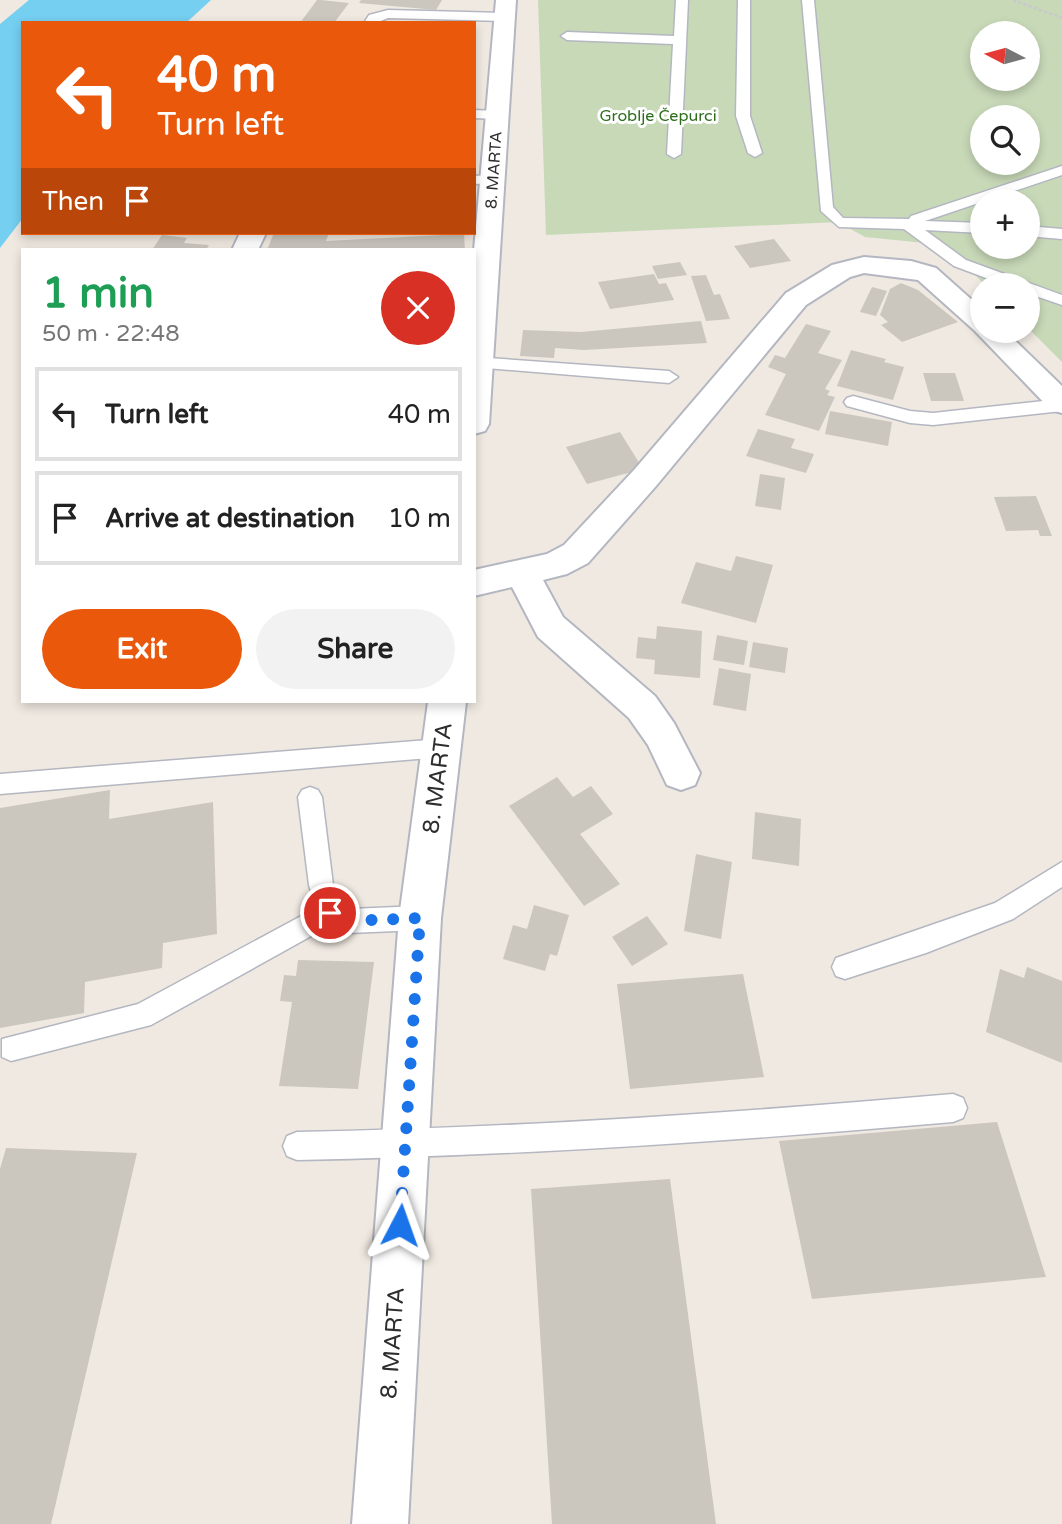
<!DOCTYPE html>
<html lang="en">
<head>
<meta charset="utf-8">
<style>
	:root { --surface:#fff; --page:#f2f2f2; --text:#222; --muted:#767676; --line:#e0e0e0; --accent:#ea580c }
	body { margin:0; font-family:"Varela Round",sans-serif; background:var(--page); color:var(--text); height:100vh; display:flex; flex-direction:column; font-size:26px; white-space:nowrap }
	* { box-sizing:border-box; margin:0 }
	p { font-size:23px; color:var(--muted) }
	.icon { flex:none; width:38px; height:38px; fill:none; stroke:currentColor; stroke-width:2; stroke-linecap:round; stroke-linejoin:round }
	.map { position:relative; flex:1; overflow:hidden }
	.sheet { position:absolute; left:21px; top:248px; width:455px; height:455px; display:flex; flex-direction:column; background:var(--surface); border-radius:0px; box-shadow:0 4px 10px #0003 }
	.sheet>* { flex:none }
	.guide { position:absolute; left:21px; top:21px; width:455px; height:214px; border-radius:0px; box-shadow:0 4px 10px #0003; background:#ea580c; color:#fff; overflow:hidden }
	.needle { width:46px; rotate:276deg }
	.buttons { position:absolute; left:970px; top:21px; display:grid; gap:14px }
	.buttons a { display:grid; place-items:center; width:70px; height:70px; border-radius:50%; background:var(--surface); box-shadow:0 4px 10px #0003; font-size:35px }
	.pin { position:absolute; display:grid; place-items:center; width:60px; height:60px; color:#fff; margin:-30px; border:4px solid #fff; border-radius:50%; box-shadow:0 2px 7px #0007 }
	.me { position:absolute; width:77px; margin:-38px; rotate:4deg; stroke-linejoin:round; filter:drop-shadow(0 0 5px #0008) }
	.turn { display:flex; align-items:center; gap:24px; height:147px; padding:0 21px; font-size:32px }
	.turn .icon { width:91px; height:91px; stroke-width:2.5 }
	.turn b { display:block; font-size:49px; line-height:60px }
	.then { display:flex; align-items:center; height:66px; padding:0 21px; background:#0003; gap:14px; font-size:26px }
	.round { display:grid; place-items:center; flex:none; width:74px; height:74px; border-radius:37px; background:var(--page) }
	.head { display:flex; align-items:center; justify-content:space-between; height:119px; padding:0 21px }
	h1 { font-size:42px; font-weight:700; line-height:52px; color:#1e9e55 }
	.action { display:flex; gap:14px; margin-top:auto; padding:14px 21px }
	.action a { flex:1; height:80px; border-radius:42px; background:var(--accent); color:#fff; font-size:28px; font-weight:700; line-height:80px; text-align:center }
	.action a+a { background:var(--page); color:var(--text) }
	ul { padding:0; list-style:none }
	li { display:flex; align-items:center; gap:21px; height:94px; margin:0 14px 10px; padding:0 7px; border:4px solid var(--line); border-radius:0px }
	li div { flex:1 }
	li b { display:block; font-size:26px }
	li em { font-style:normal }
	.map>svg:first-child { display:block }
	.cemetery { fill:#c8d9b8; fill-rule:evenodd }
	.water { fill:#75cff0 }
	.building { fill:#cbc7bf }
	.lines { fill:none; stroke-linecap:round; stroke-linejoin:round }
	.service-casing { stroke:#b4b7c1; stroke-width:3 }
	.minor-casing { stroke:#b4b7c1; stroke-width:4 }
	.path { stroke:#c9c9c9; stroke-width:2.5; stroke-dasharray:3.5 2; stroke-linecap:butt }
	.service { fill:#fff; fill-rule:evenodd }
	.minor { fill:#fff; fill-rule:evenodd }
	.route { stroke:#1a73e8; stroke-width:12; stroke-dasharray:0 21.6 }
	.labels { text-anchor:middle; stroke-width:6; stroke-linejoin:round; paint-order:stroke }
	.far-park-label { font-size:16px; fill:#2c6e1b; stroke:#fff }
	.far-street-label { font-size:16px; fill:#2e2e2e; stroke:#fff }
	.near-street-label { font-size:23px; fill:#2e2e2e; stroke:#fff }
</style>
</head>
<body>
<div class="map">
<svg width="1062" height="1524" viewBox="0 0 1062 1524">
	<rect width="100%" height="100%" fill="#efe9e1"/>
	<path class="cemetery" d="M538,0H1062V362L1027,327V285H985L945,245L865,237L838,222L546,235ZM982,33H1027V79H982ZM982,117H1027V163H982ZM982,201H1027V247H982Z"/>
	<path class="water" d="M29,0H211L186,23H23V218L0,248V24Z"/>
	<path class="building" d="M317,0H321L349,3L334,23H300Z
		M361,0H442L436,10L359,3Z
		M274,233H329L326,241L464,234L465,250H267Z
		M162,235L187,238L184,243L209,245L206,250H152Z
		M774,239L791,261L750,268L734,246Z
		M680,262L687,275L658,279L652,266Z
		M654,274L659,284L666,283L674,300L610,309L598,282Z
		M706,275L714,295L720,294L730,319L706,321L691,276Z
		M901,283L918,290L958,322L902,342L881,325L888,322L880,315L890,289Z
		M872,287L887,291L876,316L860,312Z
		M701,321L707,343L584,350L555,348L554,358L520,356L523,330L581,332Z
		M806,324L831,331L818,353L842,360L825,389L830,391L827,395L835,397L819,431L765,415L786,374L768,367L775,355L785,358Z
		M851,350L886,359L884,362L904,367L893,400L837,386Z
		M923,373H955L964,401H931Z
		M830,411L892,422L888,446L825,434Z
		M758,429L795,439L791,448L814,454L806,473L746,456Z
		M620,432L643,469L587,484L566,447Z
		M760,474L785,478L781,510L755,506Z
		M1036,496L1052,536H1040L1038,530L1006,531L994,497Z
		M736,556L773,565L756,623L681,603L696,562L731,571Z
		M657,626L702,631L700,678L654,674L655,660L636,658L638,637L656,639Z
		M717,635L748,641L744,665L713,660Z
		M753,642L788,648L785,673L749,667Z
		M719,668L751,674L746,711L713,705Z
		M557,777L573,797L591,786L613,814L580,834L620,884L584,906L509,806Z
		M110,790L109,819L213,802L217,934L163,943L162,968L85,982L84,1013L0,1028V808Z
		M755,812L801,819L799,866L752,859Z
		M696,854L732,862L721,939L684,931Z
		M534,905L569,915L557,956L550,954L545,971L503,959L513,925L527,929Z
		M647,916L668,944L632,966L612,937Z
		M298,960L374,962L358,1089L279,1086L292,1002L280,1001L284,975L296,976Z
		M1027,967L1062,981V1063L986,1032L1000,969L1024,978Z
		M743,974L764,1077L630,1089L617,984Z
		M997,1122L1046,1277L812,1299L779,1141Z
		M6,1148L137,1153L51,1524H0V1169Z
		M670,1179L716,1524H552L531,1189Z"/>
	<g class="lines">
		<g class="service-casing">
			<path id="service" d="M676,0H688L681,154L674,158L667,154L673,44L567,40L561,36L567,32L674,36Z
				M738,0H750V116L762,153L755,157L748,153L736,116Z
				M802,0H814L833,207L843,218L909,219L911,216L1062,166V175L925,221L982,223V233L925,230L966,260L1062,295V305L1027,293V285H1005L954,266L904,229L839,227L821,211Z
				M388,10L504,13L510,17L504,21L388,18L376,23H364L369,15Z
				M474,110L497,111L504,115L497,119L474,118Z
				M474,176L493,175L500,179L493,183L474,184Z
				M1027,226L1062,229V239L1027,236Z
				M474,357L669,371L678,377L669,383L474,367Z
				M853,396L910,411L933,413L1062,399V411L933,425L910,423L847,406L844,402L847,398Z
				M441,739L449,741L452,748L449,755L441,757L0,794V774Z
				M310,787L318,790L322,797L333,885L340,905L350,909L420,906L429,910L432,918L429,926L420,930L349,933L331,925L151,1025L11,1061L2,1057V1039L138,1004L316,908L309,885L298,797L302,790Z
				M1062,862V887L1013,919L926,953L845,979L836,976L832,967L836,958L995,903Z
				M953,1094L963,1098L967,1108L963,1118L953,1122C734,1141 516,1156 297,1160L287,1156L283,1146L287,1136L297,1132C516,1128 734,1113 953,1094Z"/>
		</g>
		<g class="minor-casing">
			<path id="minor" d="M496,0H516L489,424L485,431L474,434V250Z
				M240,233H266L258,250H232Z
				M864,257L911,261L936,268L982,309V331H1005L1062,386V413L1051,410L975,331L918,280L864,273L850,277L806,305L656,486L588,563L567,574L543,580L563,617L655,696L674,723L700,773L695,785L681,790L667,785L648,745L629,718L538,637L512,587L474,596V570L547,554L564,545L634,470L786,293L832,265Z
				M428,702H466L441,918L408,1524H352L399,918Z"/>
		</g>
		<path class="path" d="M1013,0L1062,18"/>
		<use href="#service" class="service"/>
		<use href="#minor" class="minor"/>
	</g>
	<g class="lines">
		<path class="route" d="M330,913L349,921L420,918L400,1225"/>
	</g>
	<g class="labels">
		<g class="far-park-label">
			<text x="658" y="121">Groblje Čepurci</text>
		</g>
		<g class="far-street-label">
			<text transform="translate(493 170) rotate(-86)" y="6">8. MARTA</text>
		</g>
		<g class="near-street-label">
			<text transform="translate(437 778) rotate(-83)" y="8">8. MARTA</text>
			<text transform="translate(392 1343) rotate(-86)" y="8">8. MARTA</text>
		</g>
	</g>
</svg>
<div class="buttons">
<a><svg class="needle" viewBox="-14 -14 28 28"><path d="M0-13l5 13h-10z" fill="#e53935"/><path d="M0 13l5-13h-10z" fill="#767676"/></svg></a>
<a><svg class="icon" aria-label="search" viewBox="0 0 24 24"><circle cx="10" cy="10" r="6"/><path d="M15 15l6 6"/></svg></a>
<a>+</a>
<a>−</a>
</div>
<div class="pin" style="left:330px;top:913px;background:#d93025"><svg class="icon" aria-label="arrive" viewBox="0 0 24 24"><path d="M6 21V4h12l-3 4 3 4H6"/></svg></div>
<svg class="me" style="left:400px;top:1225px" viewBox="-20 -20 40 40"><path d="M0-17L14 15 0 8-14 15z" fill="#1a73e8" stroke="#fff" stroke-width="4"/></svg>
<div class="guide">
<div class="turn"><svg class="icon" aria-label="left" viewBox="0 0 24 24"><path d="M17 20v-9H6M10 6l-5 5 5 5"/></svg><div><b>40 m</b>Turn left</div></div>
<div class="then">Then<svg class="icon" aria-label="arrive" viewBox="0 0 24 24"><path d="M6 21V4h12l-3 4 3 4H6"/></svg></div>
</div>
<section class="sheet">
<div class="head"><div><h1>1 min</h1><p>50 m · 22:48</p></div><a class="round" style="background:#d93025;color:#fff"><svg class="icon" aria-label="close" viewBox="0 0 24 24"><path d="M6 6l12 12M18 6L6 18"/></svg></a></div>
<ul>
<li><svg class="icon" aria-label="left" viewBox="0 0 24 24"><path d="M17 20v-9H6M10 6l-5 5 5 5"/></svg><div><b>Turn left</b></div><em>40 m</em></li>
<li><svg class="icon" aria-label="arrive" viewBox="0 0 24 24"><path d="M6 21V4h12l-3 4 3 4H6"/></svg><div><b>Arrive at destination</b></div><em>10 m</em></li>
</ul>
<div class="action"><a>Exit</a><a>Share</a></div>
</section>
</div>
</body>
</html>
